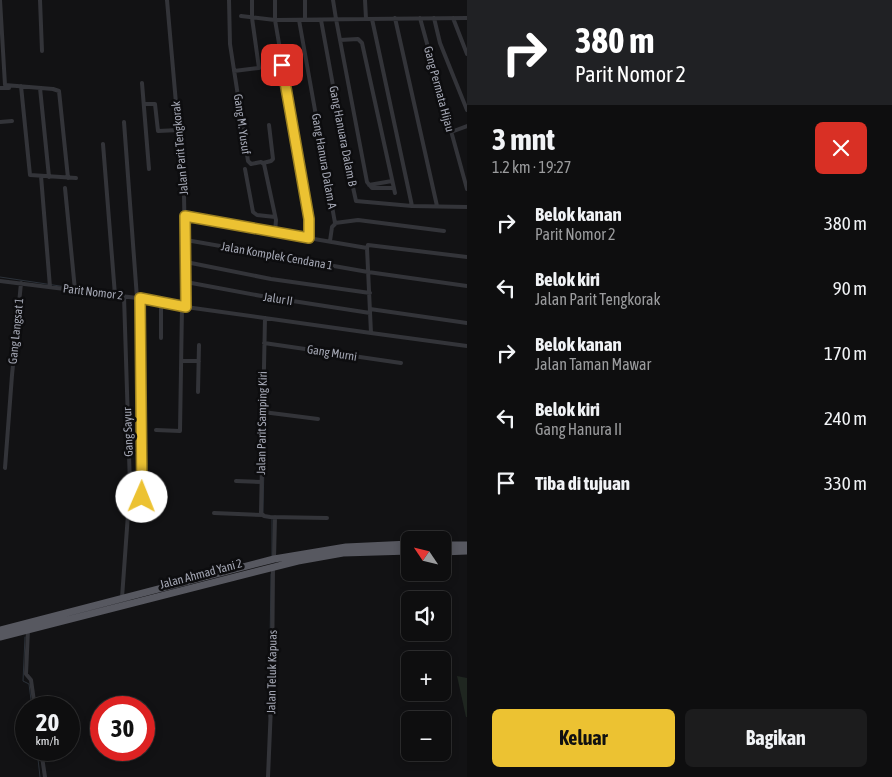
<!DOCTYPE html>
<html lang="id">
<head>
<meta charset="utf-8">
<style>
	:root { --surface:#0e0e0f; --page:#1c1c1d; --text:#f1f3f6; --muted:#9b9c9e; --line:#2e2e2f; --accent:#ecc232 }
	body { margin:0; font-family:"Asap Condensed",sans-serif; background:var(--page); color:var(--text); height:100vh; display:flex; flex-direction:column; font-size:19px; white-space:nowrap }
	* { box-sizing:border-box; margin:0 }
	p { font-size:16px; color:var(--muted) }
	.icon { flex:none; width:28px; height:28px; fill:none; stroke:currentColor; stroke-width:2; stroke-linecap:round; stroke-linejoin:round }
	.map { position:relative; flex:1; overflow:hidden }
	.sheet { display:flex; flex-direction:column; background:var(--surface); width:425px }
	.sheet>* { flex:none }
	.top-card { background:#202124; color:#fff; overflow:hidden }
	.needle { width:32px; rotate:305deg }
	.buttons { position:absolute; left:401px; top:531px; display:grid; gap:10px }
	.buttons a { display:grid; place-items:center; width:50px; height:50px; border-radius:8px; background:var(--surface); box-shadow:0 2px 8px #0003,0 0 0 1px var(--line); font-size:25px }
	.speed { position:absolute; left:15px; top:696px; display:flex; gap:10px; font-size:25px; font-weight:700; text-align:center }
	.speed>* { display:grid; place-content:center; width:65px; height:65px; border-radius:50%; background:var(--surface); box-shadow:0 2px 8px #0003,0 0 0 1px var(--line); line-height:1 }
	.speed small { font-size:12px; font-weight:400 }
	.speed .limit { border:8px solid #d22; background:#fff; color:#111 }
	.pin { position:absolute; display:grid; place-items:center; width:42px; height:42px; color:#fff; margin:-21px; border-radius:10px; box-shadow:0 2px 8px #0006 }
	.me { position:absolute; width:55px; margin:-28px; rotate:1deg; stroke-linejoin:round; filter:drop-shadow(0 0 4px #0008) }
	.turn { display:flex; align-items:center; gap:18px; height:105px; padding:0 25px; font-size:22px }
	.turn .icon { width:65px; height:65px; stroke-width:2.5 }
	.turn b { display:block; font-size:35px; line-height:42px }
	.round { display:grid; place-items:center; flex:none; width:52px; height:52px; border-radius:8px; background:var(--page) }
	.headline { display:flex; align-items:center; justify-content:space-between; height:85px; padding:0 25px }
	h1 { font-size:30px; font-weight:700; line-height:38px }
	.cta { display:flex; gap:10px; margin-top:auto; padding:10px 25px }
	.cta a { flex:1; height:58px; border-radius:8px; background:var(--accent); color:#111; font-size:20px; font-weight:700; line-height:58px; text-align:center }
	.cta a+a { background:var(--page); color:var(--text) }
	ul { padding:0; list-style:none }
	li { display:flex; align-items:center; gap:15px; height:65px; padding:0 25px }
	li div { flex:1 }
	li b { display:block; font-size:19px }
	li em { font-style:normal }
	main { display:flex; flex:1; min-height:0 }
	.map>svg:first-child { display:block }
	.green { fill:#1f2620 }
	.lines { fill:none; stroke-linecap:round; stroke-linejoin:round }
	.stream { stroke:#2b3139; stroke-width:1 }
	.minor { stroke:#333439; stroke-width:4 }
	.trunk { stroke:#575860; stroke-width:7 }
	.route-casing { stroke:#997e20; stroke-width:12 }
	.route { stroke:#ecc232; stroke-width:9 }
	.labels { text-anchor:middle; stroke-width:5; stroke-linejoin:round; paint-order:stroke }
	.street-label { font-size:12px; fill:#a4a7b4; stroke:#0d0d0f }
</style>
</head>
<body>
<main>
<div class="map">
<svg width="467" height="777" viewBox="0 0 467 777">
	<rect width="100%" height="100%" fill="#121214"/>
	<path class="green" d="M457,676L467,678V717H466Z"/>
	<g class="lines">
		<path class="stream" d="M0,277L73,288
			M263,512L265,414
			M272,557V519
			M25,637L23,681L29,684L32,708
			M269,717L271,574
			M37,750L40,777"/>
		<path class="minor" d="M0,0L5,85L53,89L59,91L68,178
			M40,0L42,51
			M167,0L184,195L186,307L371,333L367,248L368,245L467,257
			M229,0L230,44L248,161L251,164L261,162L264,164L276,220L275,232
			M275,0V20L309,219V238
			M305,0V20
			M333,0L336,19L367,182L372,188H394
			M365,0L366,19L467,18
			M241,16L275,20L366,19
			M395,18L437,206
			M420,18L467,189
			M434,18L440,43L467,110
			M453,18L467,54
			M372,19L412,206
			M299,20L335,223L358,220L444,231
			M321,20L345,151L356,201L412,206L467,207
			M340,40L358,39L362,43L395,193
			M234,71L259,68L252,18V0
			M142,83L149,169
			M21,86L30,175L76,178
			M0,88H9
			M40,88L49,177
			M144,104H155L158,131L179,130
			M0,122L12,121
			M124,122L137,298
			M451,132L467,126
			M103,144L115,295
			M263,163L271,161L273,159L269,125
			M245,169L253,212L257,215L275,217
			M41,176L50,287
			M369,185L392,181
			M65,188L75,290
			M185,217L367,248
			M186,240L368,272L467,286
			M330,241L332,227L335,224
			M186,262L271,279L370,293
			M0,281L137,298L186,307
			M186,282L267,297L370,313
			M370,309L467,323
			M265,318L261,513L264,516L270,517L327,518
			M371,333L467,346
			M161,338V303
			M264,343L401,363
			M181,361H199
			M198,392L199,345
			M263,412L318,419
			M156,430L180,431L182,306
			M5,468L12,375L21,283
			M236,481L261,482
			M130,496L141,498L143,495L140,298
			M214,513L263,515
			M274,559L275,517
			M122,598L130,486L124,296
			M28,630L26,674L31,680L35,708
			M41,750L45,777
			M268,777L272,682L273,567"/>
		<path class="trunk" d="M442,545H467
			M442,552L467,551
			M0,630L274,559L346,547L410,544
			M0,637L298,561L343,553L410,551"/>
	</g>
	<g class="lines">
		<g class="route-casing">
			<path id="route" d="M142,497L140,298L186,307L185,216L309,238V219L282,65"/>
		</g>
		<use href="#route" class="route"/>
	</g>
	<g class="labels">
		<g class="street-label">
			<text transform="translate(439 89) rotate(75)" y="4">Gang Permata Hijau</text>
			<text transform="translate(242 124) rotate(82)" y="4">Gang M. Yusuf</text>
			<text transform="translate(343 136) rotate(79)" y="4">Gang Hanuara Dalam B</text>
			<text transform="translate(180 148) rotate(-95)" y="4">Jalan Parit Tengkorak</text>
			<text transform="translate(324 161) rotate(80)" y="4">Gang Hanura Dalam A</text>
			<text transform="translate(277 256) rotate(10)" y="4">Jalan Komplek Cendana 1</text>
			<text transform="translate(93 292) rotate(7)" y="4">Parit Nomor 2</text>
			<text transform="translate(278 299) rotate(9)" y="4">Jalur II</text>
			<text transform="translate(16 331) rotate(-84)" y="4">Gang Langsat 1</text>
			<text transform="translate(332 353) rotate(9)" y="4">Gang Murni</text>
			<text transform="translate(262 423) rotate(-89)" y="4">Jalan Parit Samping Kiri</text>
			<text transform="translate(128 432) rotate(-92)" y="4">Gang Sayur</text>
			<text transform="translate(201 574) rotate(-15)" y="4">Jalan Ahmad Yani 2</text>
			<text transform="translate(272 672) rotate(-89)" y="4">Jalan Teluk Kapuas</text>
		</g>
	</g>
</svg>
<div class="buttons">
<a><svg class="needle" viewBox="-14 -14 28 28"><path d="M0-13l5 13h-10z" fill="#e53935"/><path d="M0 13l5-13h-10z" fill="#9b9c9e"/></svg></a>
<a><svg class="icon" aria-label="sound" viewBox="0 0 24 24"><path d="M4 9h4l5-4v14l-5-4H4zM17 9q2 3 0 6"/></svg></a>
<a>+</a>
<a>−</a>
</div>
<div class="speed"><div>20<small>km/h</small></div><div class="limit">30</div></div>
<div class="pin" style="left:282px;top:65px;background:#d93025"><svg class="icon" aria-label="arrive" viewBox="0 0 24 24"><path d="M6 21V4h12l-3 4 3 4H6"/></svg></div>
<svg class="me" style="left:142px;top:497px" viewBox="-20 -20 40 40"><circle r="19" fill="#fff"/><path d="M0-13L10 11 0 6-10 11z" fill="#ecc232"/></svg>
</div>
<section class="sheet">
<div class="top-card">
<div class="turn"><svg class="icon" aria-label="right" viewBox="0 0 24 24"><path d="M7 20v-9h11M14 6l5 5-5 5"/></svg><div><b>380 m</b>Parit Nomor 2</div></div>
</div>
<div class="headline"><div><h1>3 mnt</h1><p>1.2 km · 19:27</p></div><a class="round" style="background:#d93025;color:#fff"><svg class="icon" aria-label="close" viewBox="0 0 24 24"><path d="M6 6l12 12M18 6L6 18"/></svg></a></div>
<ul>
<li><svg class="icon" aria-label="right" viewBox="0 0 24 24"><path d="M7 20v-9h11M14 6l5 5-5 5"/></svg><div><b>Belok kanan</b><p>Parit Nomor 2</p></div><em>380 m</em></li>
<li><svg class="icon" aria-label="left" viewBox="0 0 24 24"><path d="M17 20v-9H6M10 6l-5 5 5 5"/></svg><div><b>Belok kiri</b><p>Jalan Parit Tengkorak</p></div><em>90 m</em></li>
<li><svg class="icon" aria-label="right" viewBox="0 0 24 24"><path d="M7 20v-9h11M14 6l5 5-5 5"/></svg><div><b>Belok kanan</b><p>Jalan Taman Mawar</p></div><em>170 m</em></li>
<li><svg class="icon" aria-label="left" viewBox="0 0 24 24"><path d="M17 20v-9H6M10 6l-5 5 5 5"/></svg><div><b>Belok kiri</b><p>Gang Hanura II</p></div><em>240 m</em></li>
<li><svg class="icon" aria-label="arrive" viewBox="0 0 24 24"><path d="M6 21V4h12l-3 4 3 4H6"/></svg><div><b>Tiba di tujuan</b></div><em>330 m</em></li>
</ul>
<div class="cta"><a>Keluar</a><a>Bagikan</a></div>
</section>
</main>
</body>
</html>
